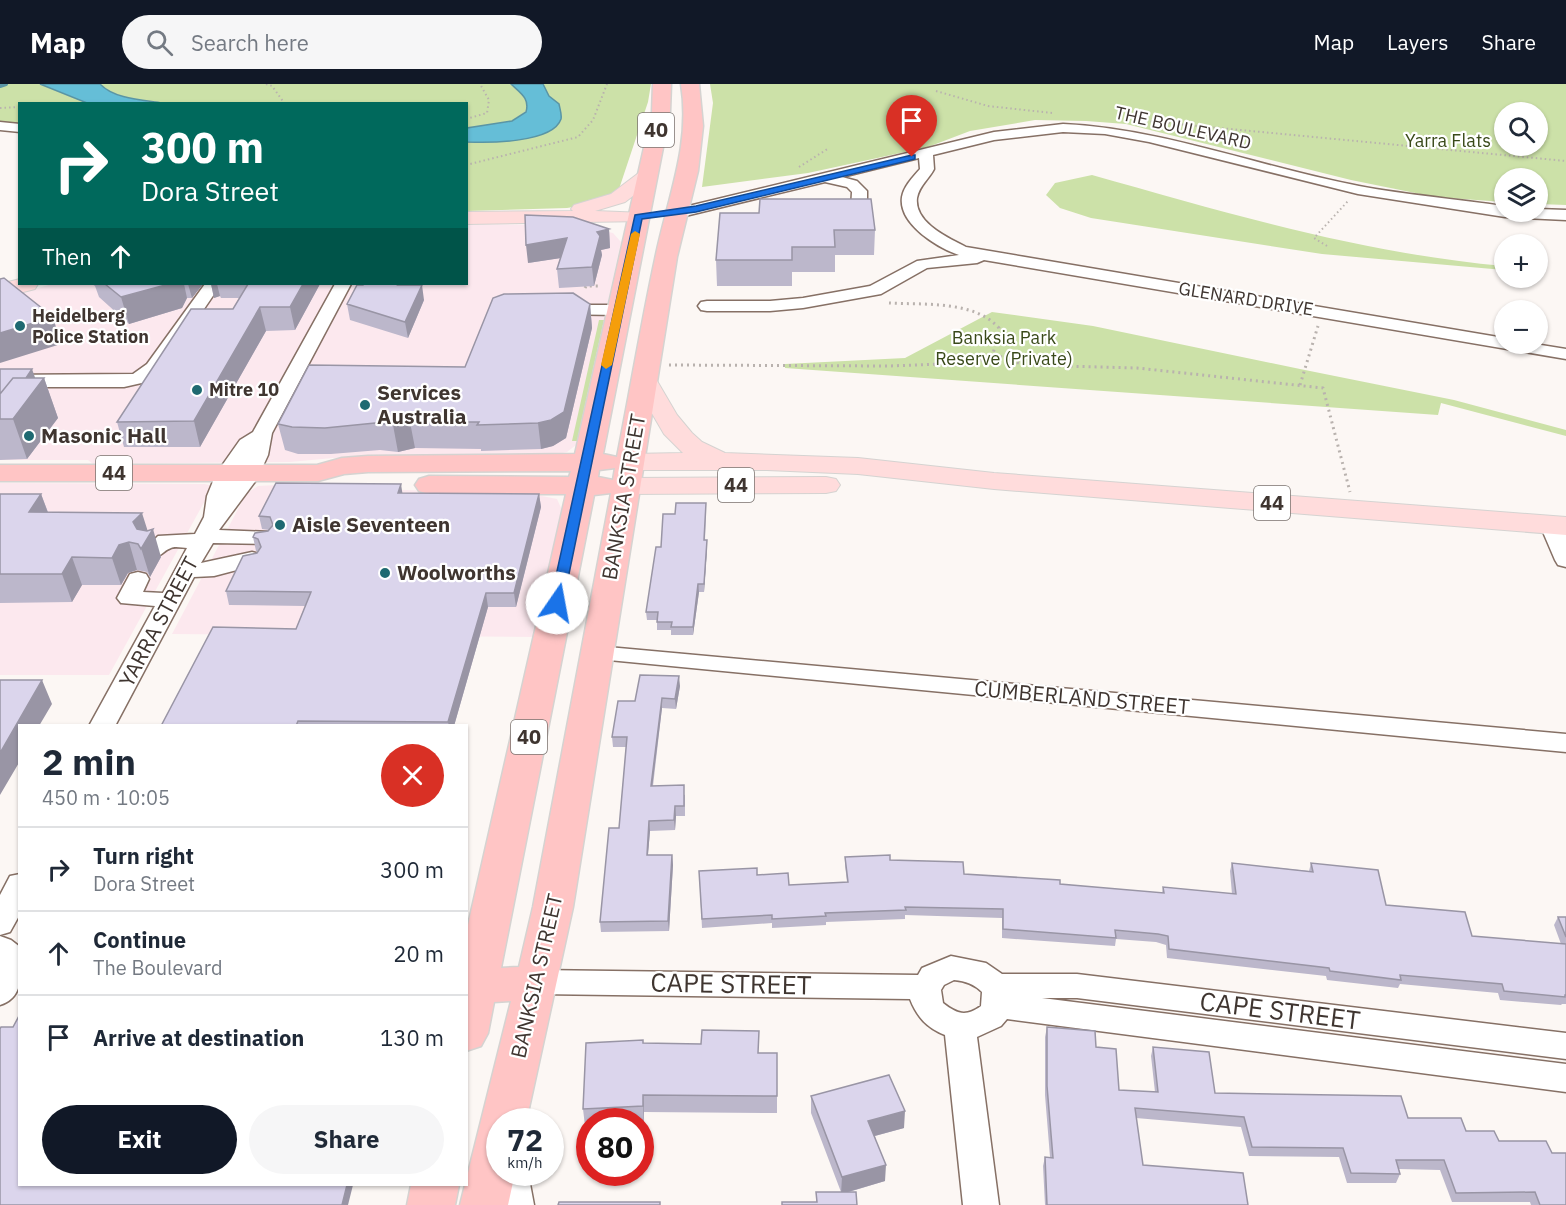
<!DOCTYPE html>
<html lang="en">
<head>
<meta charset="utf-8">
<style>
	:root { --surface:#fff; --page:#f6f6f7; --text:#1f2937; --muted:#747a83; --line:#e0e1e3; --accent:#111827 }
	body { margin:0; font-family:"IBM Plex Sans",sans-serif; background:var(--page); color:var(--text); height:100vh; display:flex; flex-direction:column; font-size:22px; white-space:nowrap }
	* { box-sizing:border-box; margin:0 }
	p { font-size:20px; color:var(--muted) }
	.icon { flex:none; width:33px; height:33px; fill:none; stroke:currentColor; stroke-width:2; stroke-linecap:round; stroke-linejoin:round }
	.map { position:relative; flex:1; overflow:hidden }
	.side { position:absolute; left:18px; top:640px; width:450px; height:462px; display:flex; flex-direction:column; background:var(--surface); border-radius:0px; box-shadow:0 2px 4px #0004 }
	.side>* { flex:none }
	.guide { position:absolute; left:18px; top:18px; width:450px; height:183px; border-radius:0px; box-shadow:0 2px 4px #0004; background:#00695c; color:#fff; overflow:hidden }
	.tools { position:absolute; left:1494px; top:18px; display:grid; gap:12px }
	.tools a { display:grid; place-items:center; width:54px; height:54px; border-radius:50%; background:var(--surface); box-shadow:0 2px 4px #0004; font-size:30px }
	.speed { position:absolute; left:486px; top:1024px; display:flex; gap:12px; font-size:30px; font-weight:700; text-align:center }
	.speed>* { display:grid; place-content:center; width:78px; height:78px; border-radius:50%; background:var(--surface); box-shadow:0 2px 4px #0004; line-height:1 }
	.speed small { font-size:15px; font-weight:400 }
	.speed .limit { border:9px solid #d22; background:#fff; color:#111 }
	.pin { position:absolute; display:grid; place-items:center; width:51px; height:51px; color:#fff; margin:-62px -26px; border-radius:50% 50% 50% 0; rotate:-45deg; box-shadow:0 0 6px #0007 }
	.pin .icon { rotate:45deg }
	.me { position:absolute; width:66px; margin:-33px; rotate:12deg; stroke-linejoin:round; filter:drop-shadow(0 0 4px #0008) }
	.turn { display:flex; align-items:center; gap:21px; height:126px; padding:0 24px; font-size:27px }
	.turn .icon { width:78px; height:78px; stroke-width:2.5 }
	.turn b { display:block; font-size:42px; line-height:51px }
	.then { display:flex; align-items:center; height:57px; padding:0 24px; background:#0003; gap:12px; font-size:22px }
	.round { display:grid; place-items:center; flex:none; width:63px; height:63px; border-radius:32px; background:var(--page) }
	.headline { display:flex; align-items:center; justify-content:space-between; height:102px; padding:0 24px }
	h1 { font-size:36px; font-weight:700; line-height:45px }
	.action { display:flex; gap:12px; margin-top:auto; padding:12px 24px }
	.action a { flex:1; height:69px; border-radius:36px; background:var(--accent); color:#fff; font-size:24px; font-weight:700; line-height:69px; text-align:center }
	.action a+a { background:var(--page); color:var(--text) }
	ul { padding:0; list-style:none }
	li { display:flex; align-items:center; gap:18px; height:84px; padding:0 24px; border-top:2px solid var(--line) }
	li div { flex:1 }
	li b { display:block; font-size:22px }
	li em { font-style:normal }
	header { display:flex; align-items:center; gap:36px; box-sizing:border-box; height:84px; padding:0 30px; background:var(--accent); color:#fff }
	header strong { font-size:28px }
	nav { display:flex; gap:33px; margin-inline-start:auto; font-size:21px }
	.search { width:420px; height:54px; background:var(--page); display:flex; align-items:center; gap:15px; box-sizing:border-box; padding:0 21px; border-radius:33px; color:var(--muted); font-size:22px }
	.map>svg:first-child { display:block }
	.commercial { fill:#fce8ee }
	.green { fill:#cce1a8; fill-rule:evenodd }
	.water { fill:#65bed7; stroke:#5a95a5; stroke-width:1.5 }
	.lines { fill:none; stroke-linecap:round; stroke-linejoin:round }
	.stream { stroke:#5a95a5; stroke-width:4 }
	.minor-casing { stroke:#867065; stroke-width:3 }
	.major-casing { stroke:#d5d3d1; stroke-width:2 }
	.highway-casing { stroke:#d5d3d1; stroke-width:3 }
	.path-far1 { stroke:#b9b2ae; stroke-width:2; stroke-dasharray:1.5 3; stroke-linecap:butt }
	.path { stroke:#b9b2ae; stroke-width:3; stroke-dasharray:2 4; stroke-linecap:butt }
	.minor { fill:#fff; fill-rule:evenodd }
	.major { fill:#ffdcdc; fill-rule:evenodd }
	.highway { fill:#ffc5c5; fill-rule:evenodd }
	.wall { fill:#bcb7cb }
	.shaded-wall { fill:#9995a5 }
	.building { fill:#dbd5ec; stroke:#9995a5; stroke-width:1.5 }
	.route { fill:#1a73e8; stroke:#114b97; stroke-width:1.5 }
	.slow { fill:#f59e0b }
	.poi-dot { fill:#1e6971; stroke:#fff; stroke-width:2 }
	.labels { text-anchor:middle; stroke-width:4.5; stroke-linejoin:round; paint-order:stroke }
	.far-street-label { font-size:18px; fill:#3f3530; stroke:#fff }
	.far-park-label { font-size:18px; fill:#394919; stroke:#fff }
	.far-poi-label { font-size:18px; font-weight:bold; fill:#3f3530; stroke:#fff; text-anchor:start }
	.shield { fill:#fff; stroke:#79726e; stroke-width:1.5 }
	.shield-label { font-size:20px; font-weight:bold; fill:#3f3530 }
	.poi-label { font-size:21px; font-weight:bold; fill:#3f3530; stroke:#fff; text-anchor:start }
	.street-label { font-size:21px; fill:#3f3530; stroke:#fff }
	.near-street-label { font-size:26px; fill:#3f3530; stroke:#fff }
</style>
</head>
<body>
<header>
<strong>Map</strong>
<div class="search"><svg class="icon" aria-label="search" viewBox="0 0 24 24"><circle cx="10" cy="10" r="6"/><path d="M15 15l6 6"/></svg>Search here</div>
<nav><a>Map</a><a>Layers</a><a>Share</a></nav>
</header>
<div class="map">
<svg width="1566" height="1121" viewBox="0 0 1566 1121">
	<rect width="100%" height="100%" fill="#fcf7f4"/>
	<path class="commercial" d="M467,140L576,141L613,149L621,158L576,361L567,368L554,371L333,374L290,378L93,380L88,376H0V215L52,200H466Z
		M0,399L205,400L213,402L109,591H0Z
		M277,401L537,411L557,415L562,426L534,553L172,550L246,410L258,402Z"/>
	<path class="green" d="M0,0H40L87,19L20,20L19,46L0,45Z
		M100,0H511C520,9 530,14 526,27L512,37L467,44L466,20L162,19C143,16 114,15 100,0Z
		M543,0H651L648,18L619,105L616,108L586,121L567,124L467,127V58L531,54L549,12Z
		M710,0H1566V121L1538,120V94H1504V118L1435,113L1351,96L1126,40L1086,37L1035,36L970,47L928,63L808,89L702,103L713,19ZM1504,28H1538V62H1504Z
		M1092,91C1231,130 1360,169 1504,182V186L1322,170L1091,134L1060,124L1046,111L1055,99Z
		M992,228L1093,242L1300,285L1454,316L1566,346V352L1441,319L1438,331L785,284V280L905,274Z
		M599,236H604L577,357H572Z"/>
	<path class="water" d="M40,0H100C114,15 143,16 162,19H87Z
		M511,0H543L549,12L559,20C560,25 562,31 561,35C553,59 488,59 467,58V44L512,37L526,28C530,14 520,9 511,0Z"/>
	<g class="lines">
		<path class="stream" d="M0,2L6,0"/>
		<g class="minor-casing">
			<path id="minor" d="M0,38L20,40V48L0,46Z
				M1063,40C1165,45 1259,83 1359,102C1407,111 1456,115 1504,122V128H1538V125L1566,126V136L1505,133L1358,110L1149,58L1105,50L1063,48L994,56L933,71L934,85C929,95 919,102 917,114C914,139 949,154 966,163L1504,254V260H1535L1566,265V275L984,176L977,179L927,184L881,210L803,224L770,227H707L701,226L698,222L701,218L707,217H770L803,214L870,202L917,177L959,171C938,164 898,140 902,113C904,102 913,93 920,85L919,74L842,93L857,97L867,107V125L859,130L851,125L852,108L847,103L825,98L677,134L669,129L672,126L994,48Z
				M205,200H221L161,288L146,298L124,303H0V291L133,290L147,280Z
				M335,200H351L272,349L268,371L257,395L219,446L271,448L274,453L271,458L263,460L213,459L201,479L252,468L260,470L263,475L260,480L214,492L194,493L115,642H89L155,522L121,519L117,514L130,490L138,488L146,490L149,495L143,508L163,509L187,464C183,464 175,462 171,464C160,468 163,475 147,471L144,466L158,452L195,450L204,433L207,412L216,390L240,356L253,348Z
				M558,221H618L624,222L627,226L624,230L618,231L552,230L549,226L552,222Z
				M1551,435L1559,436L1566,451V483L1558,481L1555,476L1540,441L1543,436Z
				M597,562L1566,650V668L588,574L585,569L588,564Z
				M20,790V830L10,848L0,851V811L10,792Z
				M0,852L11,856L20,863C20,886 26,913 0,921Z
				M951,872L986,879L1002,890H1077L1566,949V975L1077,914H1042L1566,980V1008L1007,935L1001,942L977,953L999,1121H963L945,951C927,944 917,933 910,915L537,910L526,907L522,898L526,889L537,886L918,891L922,884ZM954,896C966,897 974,900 982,908L981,922C966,933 957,930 943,919L941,906L944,901Z
				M499,1078L500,1089H528L534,1121H498L494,1089Z"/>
		</g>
		<g class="major-casing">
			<path id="major" d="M647,86L654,88L657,92L654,96L625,118L595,127L645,129L648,133L645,137L466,140V128L573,127L571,125L574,121L611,110L640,88Z
				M20,195V200H38L35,205L0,214V200Z
				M644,288L653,290L677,331L692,349L702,358L725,369L858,374L994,389L1566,433V451L994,405L858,390L767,386H630L621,384L617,378L621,372L630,370L683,369L664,350L632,295L635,290Z
				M826,393L836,395L840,401L836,407L826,409L626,410L616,408L612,402L616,396L626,394Z"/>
		</g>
		<g class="highway-casing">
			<path id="highway" d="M653,0H671L670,28L603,370L617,373C630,307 641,240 655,175C667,115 691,62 681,0H699L703,42L698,87L677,173L573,823L526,1038H500V1089H515L508,1121H460L511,917L494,918L488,949L481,962L466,967V850L566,410H429L419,407L415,401L419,395L429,392L569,393L571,387L368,388L344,390L318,397H0V381H317L342,374L368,372L575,370L652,28ZM615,384L613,396L598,393L599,386ZM611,409L533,823L519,883L501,884L594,411Z
				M411,1101H459L455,1121H407Z"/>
		</g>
		<path class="path-far1" d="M266,0L272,2L285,20
			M936,7L988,22L1052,29
			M0,24L20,23
			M466,35L487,29L489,16L480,0
			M1146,37L1566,77
			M466,81L578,53L593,36L607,0
			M799,83L829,64
			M1327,162L1314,154L1348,117"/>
		<path class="path" d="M585,204L586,202H601
			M889,219C923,221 974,216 999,244L993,270L1024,281L1137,284L1323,304L1350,408
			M669,281L889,282L968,279L996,273
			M1300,301L1318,242"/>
		<use href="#minor" class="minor"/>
		<use href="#major" class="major"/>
		<use href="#highway" class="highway"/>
	</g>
	<path class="wall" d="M720,129L875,146L874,171H835V188H792V202H717L716,176Z
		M609,145L610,164L601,166L602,171L594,202L559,204L557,185L560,174L528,179Z
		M92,200H203L192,214H187L182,224L129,240L99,213L95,202Z
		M211,200H320L295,246L266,247L200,363H124L117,338L233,225L239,214H221L220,212L214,214Z
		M408,201L424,216L408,254L350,236L347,220Z
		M590,220L592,244L566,354L553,362L541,365L481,367V365L415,364L398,368L380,366L331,370H298L285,366L278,340L465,283Z
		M0,285L35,294H44L58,334L27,375L0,376Z
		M402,409L539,410L541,423L516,523H488L454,642H161L296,545L305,522L229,521L226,507L258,467H256L253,453L269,446L262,445L259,432Z
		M0,410H41L48,428L148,447L161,473L150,493L147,488L137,486L128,489L121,501H82L72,518L0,519Z
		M706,426L705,456L707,464L704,508H699L693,551H671V546H657V536H647L646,528L661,463L675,430Z
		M680,602L676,625L662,624L653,702L685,711V732H676L675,746L650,747L648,771H672L673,781L669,847L601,848L600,838L619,744L626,663H613L612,653L635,617Z
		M845,773L890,776L964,790L1060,800L1162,809L1163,803L1232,810L1230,787L1232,779L1309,787L1311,779L1386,821L1472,852L1561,860L1554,841L1558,833H1566V920H1562L1561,921L1500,916L1498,909L1400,900L1398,904L1327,896L1326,892L1167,874L1166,861L1156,858L1116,855L1115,862L1002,854V834L905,831V835L826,838V841L772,844V839L702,844L699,787L757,791L789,801L847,798L845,781Z
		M1047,943L1096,963L1119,1006L1155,1008L1151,972L1153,963L1215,1009L1408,1034L1466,1047L1499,1057L1566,1121H1531L1530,1118H1452L1440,1086L1399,1085L1400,1090L1396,1099H1347L1339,1073L1249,1072L1241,1043L1136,1034L1143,1081L1248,1121H1045L1043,1082L1045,1073H1050L1045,1011V953Z
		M643,959L759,969H777V1029L644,1028V1039L590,1038V1042H585L583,1025Z
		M811,1012L904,1044L875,1052L885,1097L816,1118V1108H841L811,1029Z"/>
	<path class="shaded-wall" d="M609,145L610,164L601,166L602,171L594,202L592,183L597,148Z
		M567,154L568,173L528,179L526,161Z
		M169,200H184L187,214L182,224L129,240L121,213Z
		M188,200H203L192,214Z
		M211,200H217L220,212L214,214Z
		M303,200H320L295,246L290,223Z
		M422,201L424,216L408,254L405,238Z
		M590,220L592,244L566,354L553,362L541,365L538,339Z
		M260,223L266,247L200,363L194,337Z
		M53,233L61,260L0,279V249Z
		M32,285L38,302L44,294L58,334L27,375L13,335V312Z
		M410,338L415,364L398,368L393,341Z
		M401,400L403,413L398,409Z
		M41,410L51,437L29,428Z
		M539,410L541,423L516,523L514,509Z
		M142,429L149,451L153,445L161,473L150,493L133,438Z
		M707,456V464L704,508V500Z
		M129,458L137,486L128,489L121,501L112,474L119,461Z
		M72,473L82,501L72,518L62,490Z
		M698,500L699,508L693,551V543Z
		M486,509L488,523L454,642H449L448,638Z
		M679,592L680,602L676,625L675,615Z
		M42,596L52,620L39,642H20V677L0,711V669Z
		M662,614V624L651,712V702Z
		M675,722L676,732L675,746L674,736Z
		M649,737L650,747L647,781V771Z
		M672,771L673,781L669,847L668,837Z
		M643,1011L644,1028V1039L643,1022Z
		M905,1027L904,1044L867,1054L868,1037Z
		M886,1081L885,1097L841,1110L842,1093Z
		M347,1101H353L348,1121H342Z"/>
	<path class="building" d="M760,115H871L875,146H834L835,163H792V176H716L720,129H759Z
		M525,131L573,133L609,145L597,148L600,152L592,183L557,185L567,154L526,161Z
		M4,194L53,233L0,249V195Z
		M105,200H169L121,213Z
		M248,200H303L290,223H260L194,337L117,338L191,225H233Z
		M364,200H399L398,201H422L405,238L347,220L357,201H363Z
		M573,209L590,220L564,328L551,336L538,339L477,341L479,338H410L393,341L375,339L325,344L292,343L278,340L309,281L465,283L493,214L504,210Z
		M0,285H32L26,294H13L0,310Z
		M13,294H44L13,335H0V310Z
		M276,399L401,400L398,409L539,410L514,509H486L448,638L298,637L296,642H161L213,543L296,545L311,508L226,507L243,472L257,469L261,463L258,455L253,453L255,449L268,447L273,441L270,433L259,432Z
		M0,410H41L29,428L142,429L133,438L137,445L147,447L153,445L141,465L138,460L129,458L119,461L112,474L72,473L62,490H0Z
		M676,419H706L704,456H707L704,500H698L693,543H671L672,538H657L658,528H646L656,463H661L663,430H675Z
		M640,591L679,592L675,615L662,614L651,702L684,701V722H675L674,736L649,737L647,771H672L668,837L600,838L609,744H619L627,653H612L618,617H635Z
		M0,596H42L0,669Z
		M890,771V776L963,778L964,790L1060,796V800L1164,809L1163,803L1236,810L1232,779L1313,788L1311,779L1378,786L1386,821L1465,828L1472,852L1566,860V911H1565V913L1504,907L1502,900L1400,891L1401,896L1330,887L1329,884L1169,865L1168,852L1158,850L1115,846L1116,854L1003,845V825L905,823L906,826L825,829L826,832L772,835V831L702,835L699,787L757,784V791L788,789L789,801L848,798L845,773Z
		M1558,833H1566V853Z
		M20,930V1101H347L342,1121H0V945L1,943H13Z
		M1047,943L1095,947L1096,963L1116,965L1119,1006L1158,1008L1153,963L1209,968L1215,1009L1401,1012L1408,1034H1461L1466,1047H1494L1499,1057H1546L1552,1069H1566V1121H1540L1535,1108L1456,1109L1444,1076H1396L1400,1090L1351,1089L1343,1064L1252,1063L1244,1033L1135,1024L1143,1081L1243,1089L1248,1121H1047L1045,1073L1053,1074L1047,1002Z
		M702,946L759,947L758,969H777V1012L643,1011V1022L583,1025L586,959L643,956V959L701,960Z
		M889,991L905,1027L868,1037L886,1081L842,1093L811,1012Z
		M816,1108H856L857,1121H782V1118H817Z
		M559,1118H660V1121H558Z"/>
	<path class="route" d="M912,71H915V75L696,128L642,135L563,519L557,523L552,522L550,519L635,131L696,122Z"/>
	<path class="slow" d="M635,147L640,150L612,281L606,285L601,281L631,150Z"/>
	<g class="poi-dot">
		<circle cx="20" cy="242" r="6"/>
		<circle cx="197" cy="306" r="6"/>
		<circle cx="365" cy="321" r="6"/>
		<circle cx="29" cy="352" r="6"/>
		<circle cx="280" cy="441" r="6"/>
		<circle cx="385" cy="489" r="6"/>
	</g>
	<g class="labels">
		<g class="far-street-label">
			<text transform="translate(1183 44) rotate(13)" y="6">THE BOULEVARD</text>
			<text transform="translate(1246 215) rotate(9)" y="6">GLENARD DRIVE</text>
		</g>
		<g class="far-park-label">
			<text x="1448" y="63">Yarra Flats</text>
			<text x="1004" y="260">Banksia Park<tspan x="1004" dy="21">Reserve (Private)</tspan></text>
		</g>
		<g class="far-poi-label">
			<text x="32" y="238">Heidelberg<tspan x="32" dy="21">Police Station</tspan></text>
			<text x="209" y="312">Mitre 10</text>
		</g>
		<g class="shield">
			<rect x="638" y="29" width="36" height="34" rx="4.5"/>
			<rect x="96" y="372" width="36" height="34" rx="4.5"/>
			<rect x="718" y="384" width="36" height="34" rx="4.5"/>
			<rect x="1254" y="402" width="36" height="34" rx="4.5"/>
			<rect x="511" y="636" width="36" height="34" rx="4.5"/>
		</g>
		<g class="shield-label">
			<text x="656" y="53">40</text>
			<text x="114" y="396">44</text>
			<text x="736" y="408">44</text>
			<text x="1272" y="426">44</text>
			<text x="529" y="660">40</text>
		</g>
		<g class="poi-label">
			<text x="377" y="316">Services<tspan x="377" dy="24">Australia</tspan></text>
			<text x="41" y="359">Masonic Hall</text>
			<text x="292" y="448">Aisle Seventeen</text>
			<text x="397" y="496">Woolworths</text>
		</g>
		<g class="street-label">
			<text transform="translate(624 413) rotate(-80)" y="7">BANKSIA STREET</text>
			<text transform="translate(159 538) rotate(-62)" y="7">YARRA STREET</text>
			<text transform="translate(1082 614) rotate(5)" y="7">CUMBERLAND STREET</text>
			<text transform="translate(537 892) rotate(-77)" y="7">BANKSIA STREET</text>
		</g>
		<g class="near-street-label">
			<text transform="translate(731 900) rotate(1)" y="9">CAPE STREET</text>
			<text transform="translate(1280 927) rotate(7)" y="9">CAPE STREET</text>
		</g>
	</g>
</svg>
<div class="tools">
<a><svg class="icon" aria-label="search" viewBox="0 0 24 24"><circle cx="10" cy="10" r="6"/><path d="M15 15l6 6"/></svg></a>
<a><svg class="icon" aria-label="layers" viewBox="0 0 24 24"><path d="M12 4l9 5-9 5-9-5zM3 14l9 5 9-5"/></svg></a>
<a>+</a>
<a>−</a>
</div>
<div class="speed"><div>72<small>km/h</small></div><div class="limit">80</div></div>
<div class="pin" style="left:912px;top:73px;background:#d93025"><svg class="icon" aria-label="arrive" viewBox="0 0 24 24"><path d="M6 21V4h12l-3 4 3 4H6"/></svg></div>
<svg class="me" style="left:557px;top:519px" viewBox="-20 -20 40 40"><circle r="19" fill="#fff"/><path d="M0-13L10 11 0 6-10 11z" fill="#1a73e8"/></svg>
<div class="guide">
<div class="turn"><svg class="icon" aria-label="right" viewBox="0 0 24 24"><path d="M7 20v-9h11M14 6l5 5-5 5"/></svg><div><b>300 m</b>Dora Street</div></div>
<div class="then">Then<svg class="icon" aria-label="ahead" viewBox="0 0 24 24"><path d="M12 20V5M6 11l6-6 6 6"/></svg></div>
</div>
<section class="side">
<div class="headline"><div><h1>2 min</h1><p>450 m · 10:05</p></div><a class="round" style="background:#d93025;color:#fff"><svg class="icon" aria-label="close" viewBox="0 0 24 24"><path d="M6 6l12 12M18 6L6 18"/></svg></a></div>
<ul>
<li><svg class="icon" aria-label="right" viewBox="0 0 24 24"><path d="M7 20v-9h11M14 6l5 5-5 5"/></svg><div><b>Turn right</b><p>Dora Street</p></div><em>300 m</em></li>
<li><svg class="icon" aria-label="ahead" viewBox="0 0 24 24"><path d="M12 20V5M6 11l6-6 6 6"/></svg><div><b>Continue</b><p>The Boulevard</p></div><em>20 m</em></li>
<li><svg class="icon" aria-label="arrive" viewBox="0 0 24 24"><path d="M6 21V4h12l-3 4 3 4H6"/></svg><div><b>Arrive at destination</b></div><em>130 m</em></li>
</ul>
<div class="action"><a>Exit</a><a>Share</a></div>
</section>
</div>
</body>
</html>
